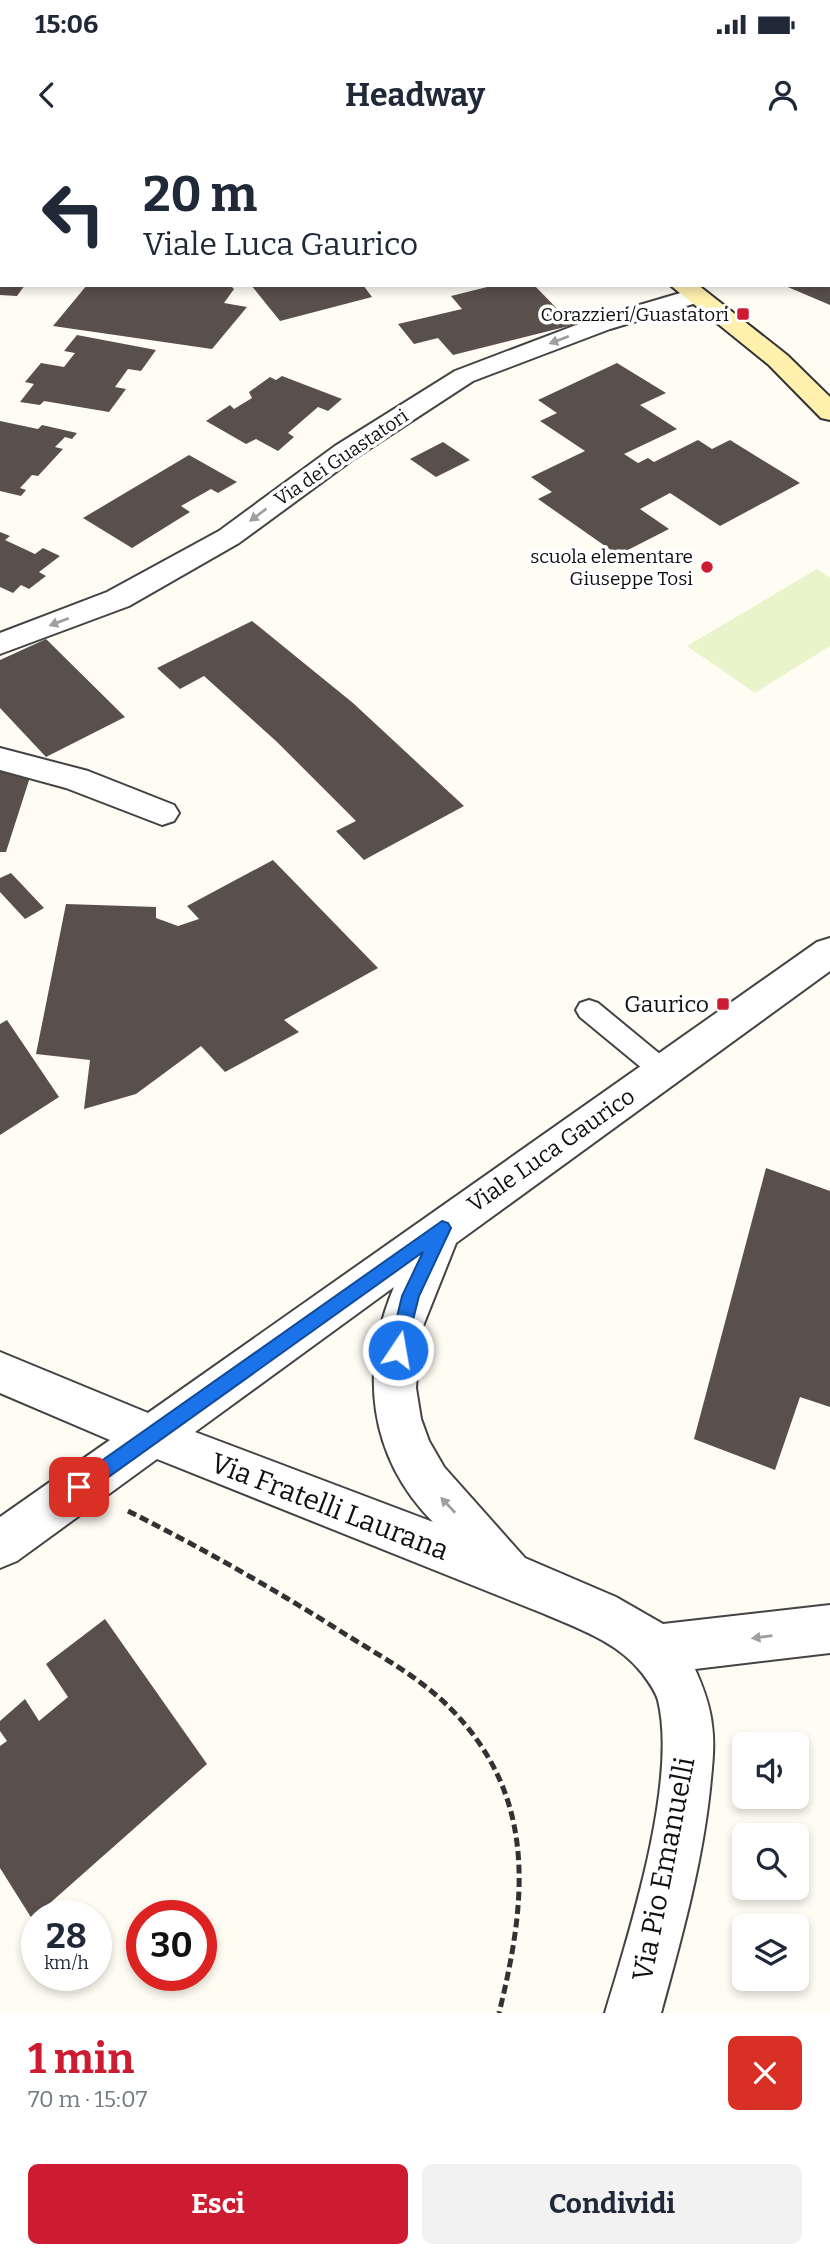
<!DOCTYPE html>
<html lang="it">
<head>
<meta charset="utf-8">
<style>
	:root { --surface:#fff; --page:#f2f2f3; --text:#1f2937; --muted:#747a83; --accent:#cd1b31 }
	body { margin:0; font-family:Bitter,serif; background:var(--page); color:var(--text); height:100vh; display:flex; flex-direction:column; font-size:26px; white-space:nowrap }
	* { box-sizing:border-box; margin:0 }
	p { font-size:23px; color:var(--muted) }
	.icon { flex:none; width:38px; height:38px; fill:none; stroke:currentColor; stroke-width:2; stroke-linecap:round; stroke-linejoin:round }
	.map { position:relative; height:1873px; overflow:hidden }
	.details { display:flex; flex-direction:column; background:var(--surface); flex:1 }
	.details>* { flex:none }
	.hud { position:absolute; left:0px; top:0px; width:831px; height:147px; box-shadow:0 4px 10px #0003; background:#fff; color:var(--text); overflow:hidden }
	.tools { position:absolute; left:732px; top:1592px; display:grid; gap:14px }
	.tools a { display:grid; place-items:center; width:77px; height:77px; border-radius:10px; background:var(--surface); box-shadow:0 4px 10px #0003; font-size:35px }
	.speed { position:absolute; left:21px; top:1760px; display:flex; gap:14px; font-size:35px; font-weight:700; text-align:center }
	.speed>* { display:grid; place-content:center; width:91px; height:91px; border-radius:50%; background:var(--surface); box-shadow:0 4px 10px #0003; line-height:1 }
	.speed small { font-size:18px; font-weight:400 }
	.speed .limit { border:10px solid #d22; background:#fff; color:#111 }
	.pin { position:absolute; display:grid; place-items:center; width:60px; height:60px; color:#fff; margin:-30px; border-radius:14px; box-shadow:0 4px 10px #0006 }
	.me { position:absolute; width:77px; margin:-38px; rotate:12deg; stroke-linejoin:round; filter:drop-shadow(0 0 5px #0008) }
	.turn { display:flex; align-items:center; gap:24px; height:147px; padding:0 28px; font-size:32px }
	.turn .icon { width:91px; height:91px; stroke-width:2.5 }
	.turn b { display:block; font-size:49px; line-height:60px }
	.round { display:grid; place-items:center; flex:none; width:74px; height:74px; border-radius:10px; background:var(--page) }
	.head { display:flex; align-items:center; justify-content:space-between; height:119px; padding:0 28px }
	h1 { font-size:42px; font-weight:700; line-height:52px; color:var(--accent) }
	.action { display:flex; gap:14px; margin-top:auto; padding:14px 28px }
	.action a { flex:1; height:80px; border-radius:10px; background:var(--accent); color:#fff; font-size:28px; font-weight:700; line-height:80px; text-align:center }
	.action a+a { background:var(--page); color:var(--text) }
	.status { display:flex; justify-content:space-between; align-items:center; height:49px; padding:0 35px; background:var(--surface); direction:ltr }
	.status svg { height:19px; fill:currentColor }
	header { display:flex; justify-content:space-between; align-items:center; height:91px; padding:0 28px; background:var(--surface); font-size:32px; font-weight:700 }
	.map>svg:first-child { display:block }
	.pitch { fill:#e9f4cb }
	.building { fill:#5a504b }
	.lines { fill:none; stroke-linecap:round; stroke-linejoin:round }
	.lane-casing { stroke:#434343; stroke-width:4 }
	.street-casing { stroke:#434343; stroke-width:4 }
	.secondary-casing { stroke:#323232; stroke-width:4 }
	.path { stroke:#323232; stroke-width:5; stroke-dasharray:9 4.5; stroke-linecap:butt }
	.lane { fill:#fff; fill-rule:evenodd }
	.street { fill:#fff; fill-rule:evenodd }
	.secondary { fill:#fff0ae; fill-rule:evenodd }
	.oneway { fill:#9f9f9f }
	.route { fill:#1a73e8; stroke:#114b97; stroke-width:2 }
	.poi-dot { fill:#cd1b31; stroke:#fff; stroke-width:2.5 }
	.labels { text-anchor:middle; stroke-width:7; stroke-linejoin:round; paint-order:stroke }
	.far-poi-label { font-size:19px; fill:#101010; stroke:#fff; text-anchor:end }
	.far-street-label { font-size:19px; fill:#101010; stroke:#fff }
	.poi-label { font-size:23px; fill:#101010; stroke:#fff; text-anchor:end }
	.street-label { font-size:23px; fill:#101010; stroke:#fff }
	.near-street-label { font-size:28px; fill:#101010; stroke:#fff }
</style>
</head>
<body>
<div class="status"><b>15:06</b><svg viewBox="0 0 49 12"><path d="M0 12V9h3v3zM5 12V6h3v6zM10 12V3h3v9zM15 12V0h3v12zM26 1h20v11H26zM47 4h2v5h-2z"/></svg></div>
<header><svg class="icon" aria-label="back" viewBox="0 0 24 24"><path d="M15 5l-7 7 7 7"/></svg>Headway<svg class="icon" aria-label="person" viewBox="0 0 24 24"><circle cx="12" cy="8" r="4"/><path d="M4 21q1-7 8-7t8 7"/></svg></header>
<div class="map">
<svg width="830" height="1873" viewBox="0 0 830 1873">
	<rect width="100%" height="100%" fill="#fffcf3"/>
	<path class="pitch" d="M817,429L830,438V506L755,553L687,506Z"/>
	<path class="building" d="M0,145H25L17,156L0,155Z
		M87,145H230L234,149L224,163L247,167L212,209L53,186Z
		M251,145H363L372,157L280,181Z
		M495,145H534L573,185L453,215L438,198L414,204L398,184L462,169L451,156Z
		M783,145H830V165Z
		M77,195L156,210L141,231L128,229L115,247L126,249L109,272L44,261L40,265L20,262L34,244L25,242L41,223L64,227L75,213L64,211Z
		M617,223L666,253L640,265L677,289L624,314L638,323L648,318L654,322L698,300L712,309L730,300L800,343L720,386L670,353L640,369L669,389L618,415L538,359L552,352L531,337L585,311L540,281L557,273L538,260Z
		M282,236L342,259L328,271L318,267L288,293L294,297L278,311L256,299L246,304L206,281L230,265L234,269L252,258L249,252L270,237L276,240Z
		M0,281L38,289L42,285L77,293L72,299L65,297L55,307L63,309L38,336L32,335L20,348L26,350L21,356L0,351Z
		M443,302L470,320L436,337L410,319Z
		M189,315L237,342L218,353L211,349L181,366L190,372L132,408L83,378Z
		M0,392L10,396L5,400L35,414L43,408L60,416L39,432L46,436L29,449L21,445L13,453L0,447Z
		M252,481L353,563L464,666L364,720L336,691L356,681L276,601L204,536L180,549L157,528Z
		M46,499L125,577L46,617L0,568V520Z
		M0,629L32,631L6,712H0Z
		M273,720L378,828L284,880L299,892L225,932L201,906L136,954L84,969L90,920L36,914L66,764L156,767V778L178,786L199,779L187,766Z
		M11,733L44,768L25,779L0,752V738Z
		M7,880L59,957L0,995V884Z
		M766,1028L830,1051V1267L800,1257L775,1330L694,1299Z
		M105,1479L207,1624L32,1779L0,1728V1606L7,1601L0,1591V1581L25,1559L39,1581L68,1557L46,1524Z"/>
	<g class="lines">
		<g class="lane-casing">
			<path id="lane" d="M589,860L598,863L672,924L676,931L672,938L663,942L654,938L580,877L576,870L580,863Z"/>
		</g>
		<g class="street-casing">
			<path id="street" d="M2,63V77L0,78V64Z
				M694,149L703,151L706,156L703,161L610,189L473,241L355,318L239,403L129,466L0,514V493L107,452L219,391L335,306L455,231L592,179Z
				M0,608L88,631L174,665L179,673L174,681L162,685L66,648L0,630Z
				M830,798V831L456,1103L423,1186L418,1217L416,1248L421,1279L429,1301L444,1327L525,1418L616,1457L663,1484L830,1465V1513L695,1529C703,1547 710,1565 712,1585C715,1606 712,1628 710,1649C702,1725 681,1800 661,1873H605C629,1793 678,1641 658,1560C655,1550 648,1541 642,1533C618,1502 577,1488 542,1473L157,1319L17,1421L0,1428V1377L110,1300L0,1253V1212L148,1273L817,802ZM394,1147C359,1230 368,1316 433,1382L195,1292Z"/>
		</g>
		<g class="secondary-casing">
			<path id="secondary" d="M100,0H122L123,2H101Z
				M230,0H257L228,2Z
				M502,0H524L526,2H503Z
				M670,145H698L787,215L830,257V280L821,278L769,225Z"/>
		</g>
		<path class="path" d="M128,1371C202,1408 274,1449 345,1494C380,1516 419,1537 449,1567C538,1656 527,1760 499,1873"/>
		<use href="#lane" class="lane"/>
		<use href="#street" class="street"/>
		<use href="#secondary" class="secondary"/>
	</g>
	<defs><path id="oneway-solid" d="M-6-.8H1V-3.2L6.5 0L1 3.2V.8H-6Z" transform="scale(1.75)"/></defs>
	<g class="oneway">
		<use href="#oneway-solid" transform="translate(559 200) rotate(159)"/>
		<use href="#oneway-solid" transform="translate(258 375) rotate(143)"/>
		<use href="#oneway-solid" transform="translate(59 482) rotate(159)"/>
		<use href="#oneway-solid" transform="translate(448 1365) rotate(-133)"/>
		<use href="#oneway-solid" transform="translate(762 1497) rotate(173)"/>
	</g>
	<path class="route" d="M442,1081L448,1083L451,1088L419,1156L404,1216L398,1218L391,1216L389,1210L402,1156L423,1112L86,1353L79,1356L73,1353L70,1347L73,1341Z"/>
	<g class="poi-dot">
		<rect x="736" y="167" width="14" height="14" rx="3.5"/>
		<circle cx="707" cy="427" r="7"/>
		<rect x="716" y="857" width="14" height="14" rx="3.5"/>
	</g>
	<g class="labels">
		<g class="far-poi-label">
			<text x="729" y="181">Corazzieri/Guastatori</text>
			<text x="693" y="423">scuola elementare<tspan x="693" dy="22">Giuseppe Tosi</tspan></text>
		</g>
		<g class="far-street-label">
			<text transform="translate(341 317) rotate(-34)" y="7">Via dei Guastatori</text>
		</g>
		<g class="poi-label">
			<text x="709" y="872">Gaurico</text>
		</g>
		<g class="street-label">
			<text transform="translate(551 1010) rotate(-35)" y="8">Viale Luca Gaurico</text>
		</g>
		<g class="near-street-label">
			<text transform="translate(330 1366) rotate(21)" y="10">Via Fratelli Laurana</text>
			<text transform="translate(663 1729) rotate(-79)" y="10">Via Pio Emanuelli</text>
		</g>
	</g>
</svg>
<div class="tools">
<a><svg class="icon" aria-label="sound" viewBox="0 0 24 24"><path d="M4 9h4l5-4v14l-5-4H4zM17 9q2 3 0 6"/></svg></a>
<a><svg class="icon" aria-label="search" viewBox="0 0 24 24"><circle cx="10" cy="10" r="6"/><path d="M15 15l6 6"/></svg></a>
<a><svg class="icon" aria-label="layers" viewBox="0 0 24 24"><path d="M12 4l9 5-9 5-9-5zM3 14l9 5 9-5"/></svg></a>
</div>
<div class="speed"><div>28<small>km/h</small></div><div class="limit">30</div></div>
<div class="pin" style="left:79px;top:1347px;background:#d93025"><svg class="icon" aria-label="arrive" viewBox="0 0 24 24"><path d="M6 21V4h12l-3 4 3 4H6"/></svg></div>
<svg class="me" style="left:398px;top:1210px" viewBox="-20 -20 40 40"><circle r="17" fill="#1a73e8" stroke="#fff" stroke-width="3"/><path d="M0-11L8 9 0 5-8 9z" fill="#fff"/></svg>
<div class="hud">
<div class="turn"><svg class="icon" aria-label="left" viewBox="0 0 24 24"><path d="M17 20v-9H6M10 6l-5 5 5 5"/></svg><div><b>20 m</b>Viale Luca Gaurico</div></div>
</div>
</div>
<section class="details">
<div class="head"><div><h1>1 min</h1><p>70 m · 15:07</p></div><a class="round" style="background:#d93025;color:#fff"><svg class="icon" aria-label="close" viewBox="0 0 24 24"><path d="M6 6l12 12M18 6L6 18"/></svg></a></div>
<div class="action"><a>Esci</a><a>Condividi</a></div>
</section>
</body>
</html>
